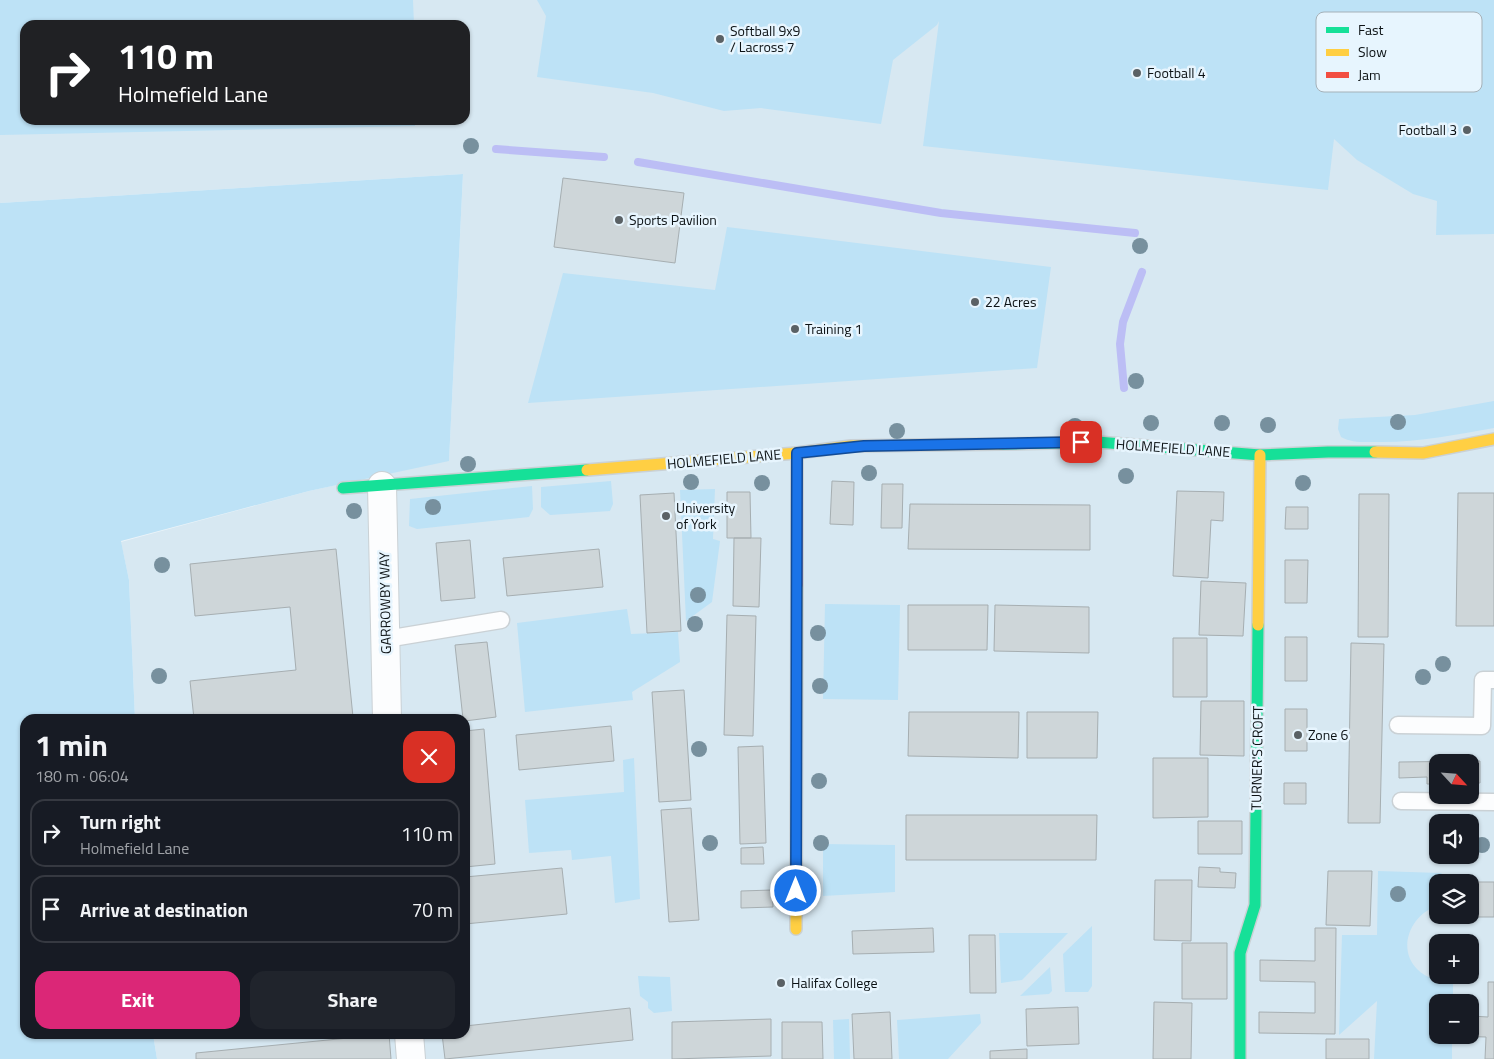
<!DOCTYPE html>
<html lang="en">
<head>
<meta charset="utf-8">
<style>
	:root { --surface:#171b24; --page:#20242c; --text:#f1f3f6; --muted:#9ea1a6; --line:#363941; --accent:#db2777 }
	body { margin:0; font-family:"Titillium Web",sans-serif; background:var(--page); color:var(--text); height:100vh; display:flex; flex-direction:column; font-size:19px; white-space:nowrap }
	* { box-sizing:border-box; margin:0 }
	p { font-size:16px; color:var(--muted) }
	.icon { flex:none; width:28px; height:28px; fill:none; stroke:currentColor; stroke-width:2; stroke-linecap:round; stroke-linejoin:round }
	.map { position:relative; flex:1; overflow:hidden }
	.side { position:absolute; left:20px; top:714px; width:450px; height:325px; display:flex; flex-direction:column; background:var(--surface); border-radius:15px; box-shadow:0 1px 4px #0004 }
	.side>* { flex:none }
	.banner { position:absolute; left:20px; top:20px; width:450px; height:105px; border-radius:15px; box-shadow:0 1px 4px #0004; background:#202124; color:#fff; overflow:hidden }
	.needle { width:32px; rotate:116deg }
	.tools { position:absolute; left:1429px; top:754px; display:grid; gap:10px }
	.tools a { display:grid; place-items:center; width:50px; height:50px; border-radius:10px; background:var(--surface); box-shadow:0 1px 4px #0004; font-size:25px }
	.pin { position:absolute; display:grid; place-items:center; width:42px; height:42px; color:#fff; margin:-21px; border-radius:10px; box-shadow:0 2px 8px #0006 }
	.me { position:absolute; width:55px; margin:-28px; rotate:0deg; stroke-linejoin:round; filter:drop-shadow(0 0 4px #0008) }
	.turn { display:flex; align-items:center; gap:18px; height:105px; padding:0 15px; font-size:22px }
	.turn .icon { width:65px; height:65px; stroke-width:2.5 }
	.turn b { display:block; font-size:35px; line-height:42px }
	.round { display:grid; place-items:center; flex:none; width:52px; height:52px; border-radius:15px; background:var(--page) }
	.summary { display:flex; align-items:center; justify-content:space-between; height:85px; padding:0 15px }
	h1 { font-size:30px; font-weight:700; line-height:38px }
	.action { display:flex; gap:10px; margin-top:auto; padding:10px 15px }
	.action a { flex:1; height:58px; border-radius:15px; background:var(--accent); color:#fff; font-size:20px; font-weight:700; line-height:58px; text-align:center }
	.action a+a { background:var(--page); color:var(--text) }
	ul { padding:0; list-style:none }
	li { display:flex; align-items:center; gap:15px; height:68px; margin:0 10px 8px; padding:0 5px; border:2px solid var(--line); border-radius:15px }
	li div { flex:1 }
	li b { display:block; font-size:19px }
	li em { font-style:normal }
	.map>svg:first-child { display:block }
	.built { fill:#d7e8f2; fill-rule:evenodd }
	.green { fill:#bde2f6 }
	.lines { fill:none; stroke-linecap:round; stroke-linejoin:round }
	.stream { stroke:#bcbef5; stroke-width:8 }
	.building { fill:#ced6d9; stroke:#a6aeb1 }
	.lane-casing { stroke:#cad1d5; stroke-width:19 }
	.street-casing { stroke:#cad1d5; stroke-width:30 }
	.fast-casing { stroke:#cad1d5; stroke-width:14 }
	.slow-casing { stroke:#cad1d5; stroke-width:14 }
	.jam-casing { stroke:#cad1d5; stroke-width:14 }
	.lane { stroke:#fcfdfe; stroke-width:16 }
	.street { stroke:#fcfdfe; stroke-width:28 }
	.fast { stroke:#16e098; stroke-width:11 }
	.slow { stroke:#ffcf43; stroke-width:11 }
	.jam { stroke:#f24e42; stroke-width:11 }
	.tree { fill:#77909e }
	.route-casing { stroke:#114b97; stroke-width:12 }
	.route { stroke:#1a73e8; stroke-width:9 }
	.poi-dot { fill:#5a6165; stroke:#e7f5fe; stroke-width:2 }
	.labels { text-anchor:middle; stroke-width:5; stroke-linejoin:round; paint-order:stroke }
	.poi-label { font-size:14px; fill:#0c1215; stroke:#e7f5fe; text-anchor:start }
	.street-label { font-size:14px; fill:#0c1215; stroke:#e7f5fe }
	.key { fill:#e7f5fe; stroke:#a5b1b8; stroke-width:1 }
	.key-label { font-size:14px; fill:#0c1215 }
</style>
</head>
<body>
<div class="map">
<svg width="1494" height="1059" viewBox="0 0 1494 1059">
	<rect width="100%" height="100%" fill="#ecf4f9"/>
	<path class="built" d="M0,0H1494V1059H157L153,1034H465V719H135L129,580L121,542L309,491L449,460L463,174L0,203ZM25,25H465V120H25ZM1438,762H1470V795H1438ZM1438,822H1470V855H1438ZM1438,882H1470V915H1438ZM1438,942H1470V975H1438ZM1438,1002H1470V1035H1438Z"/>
	<path class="green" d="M0,0H413L414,25H25V120H415V126L0,135Z
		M537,0H1494V234L1436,235L1437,201L1413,194L1357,160L1334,139L1328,190L923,146L939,21L937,25L893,60L881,124L761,108L724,111L653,93L537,77L546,16Z
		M463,174L449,461L309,491L121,541L129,580L135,719H25V1034H153L157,1059H0V203Z
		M727,227L1051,267L1037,368L528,403L563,273L715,290Z
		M1494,401V428C1454,435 1416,443 1375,442C1363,442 1352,443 1341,437L1338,429L1339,419L1415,415Z
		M611,481L613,504L610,511L550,515L541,507V487Z
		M532,486L533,509L529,517L417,529L409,526L410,499Z
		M715,489L713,539L720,541L712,602L686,621L680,490Z
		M825,604L900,605L898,700L823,699Z
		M627,609L631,634L678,632L680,662L632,692L633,700L525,712L517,623Z
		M634,758L640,899L615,903L611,856L572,860L571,850L529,853L525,800L624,792L623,760Z
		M823,844L895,845V892L823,896Z
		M1378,871L1441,873L1444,876V882H1438L1437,906C1412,914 1396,947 1417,969C1427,979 1440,981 1453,983V1002H1438V1035H1452V1059H1374L1377,1001L1339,1035L1342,935H1377Z
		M1092,926V986L1088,992H1065L1063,954Z
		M999,933H1068L1022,980L1001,983Z
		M1050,967L1052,991L1049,994L1020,996Z
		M638,976L670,977L672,1011L654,1013L648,1008V1002L640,996Z
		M980,1014L981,1023L948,1059H899L897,1020Z
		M849,1019L850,1059H834L833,1020Z"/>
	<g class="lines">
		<path class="stream" d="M496,149L604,157
			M638,162L941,213L1135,233
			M1124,388L1120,344L1123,322L1142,272"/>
	</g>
	<path class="building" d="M563,178L684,193L675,263L554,247Z
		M832,481L854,482L853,525L830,524Z
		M882,484H903L902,528H881Z
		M1177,491L1224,492L1223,521L1211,520L1208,578L1173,576Z
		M727,492H750L751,538H727Z
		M674,493L681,631L647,633L640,495Z
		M1458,493H1494V626H1456Z
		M1359,494H1389L1388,637H1358Z
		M910,504L1090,505V550L908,549Z
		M1286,507H1308V529H1285Z
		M734,538H761L759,607L733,606Z
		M470,540L475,598L441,601L436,543Z
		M336,549L353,717L332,719H194L190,681L296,670L290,607L195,616L190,564Z
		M599,549L603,587L507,596L503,558Z
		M1285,560H1308L1307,603H1285Z
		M1201,581L1246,583L1243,636L1199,635Z
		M908,605H988L987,650H908Z
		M995,605L1089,607V653L994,651Z
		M727,615L756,616L753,736L724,735Z
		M1285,637H1307V681H1285Z
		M1173,638H1207V697H1173Z
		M487,642L496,717L465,721V719H463L455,645Z
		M1351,643L1384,644L1380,823H1348Z
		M684,690L691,800L659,802L652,692Z
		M1201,701H1244V756L1200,755Z
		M1285,709H1307V751H1285Z
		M909,712H1019L1018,758L908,756Z
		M1027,712H1098L1097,758H1027Z
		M611,726L614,761L519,770L516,735Z
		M484,729L495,864L465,867V731Z
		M763,746L766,843L740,844L738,747Z
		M1153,758H1208V817L1153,818Z
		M1480,761V783H1470V762H1438V784H1427V777L1399,778V762Z
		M1284,783H1306V804H1284Z
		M691,808L699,920L669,922L661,810Z
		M906,815H1097L1096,860H906Z
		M1198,821H1242V854H1198Z
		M763,847L764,864H741V848Z
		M1199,867L1220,868V872L1236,873L1235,888L1198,887Z
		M562,868L567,914L465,924V877Z
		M1328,871H1372L1370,926L1326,925Z
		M1155,880H1192L1191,941L1154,940Z
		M1453,882H1494V917H1453V915H1470V882Z
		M772,890L773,907L741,908V891Z
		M933,928L934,952L853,954L852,931Z
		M1315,928H1336L1335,1034L1259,1033V1012L1315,1013V982L1260,981V960L1315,961Z
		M969,935H995L996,993H970Z
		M1182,943H1227V999H1182Z
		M1488,982H1494V1059H1485L1486,1037L1453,1036L1470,1035V1016L1488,1017Z
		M1154,1002L1192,1003L1191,1059H1153Z
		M1078,1007L1079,1044L1027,1046L1026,1009Z
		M630,1008L633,1040L445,1059L442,1034H465V1026Z
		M890,1012L892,1059H854L852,1014Z
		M771,1019V1056L672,1059V1022Z
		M782,1022H822L823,1059H782Z
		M389,1034L391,1059H196V1053Z
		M1326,1039H1369V1059H1326Z
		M1027,1049V1059H990V1051Z"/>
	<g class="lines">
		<g class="lane-casing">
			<path id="lane" d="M386,639L501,620
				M1398,725L1482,726L1483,680H1494
				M1401,801L1494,802"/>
		</g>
		<g class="street-casing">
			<path id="street" d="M382,486L387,719
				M409,1034L411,1059"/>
		</g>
		<g class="fast-casing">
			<path id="fast" d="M1001,444L1097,442L1260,455L1328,452H1375
				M343,488L587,470
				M1240,1059V953L1255,905L1258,625"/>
		</g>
		<g class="slow-casing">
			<path id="slow" d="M1375,452L1423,453L1494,439
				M587,470L797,453L851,446L1001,444
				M1258,625L1260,455
				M796,929L797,585"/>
		</g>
		<g class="jam-casing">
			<path id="jam" d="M797,585V453"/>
		</g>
		<use href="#lane" class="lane"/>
		<use href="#street" class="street"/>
		<use href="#fast" class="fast"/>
		<use href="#slow" class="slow"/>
		<use href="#jam" class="jam"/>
	</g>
	<g class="tree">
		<circle cx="471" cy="146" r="8"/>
		<circle cx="1140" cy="246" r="8"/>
		<circle cx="1136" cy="381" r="8"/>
		<circle cx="1398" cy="422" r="8"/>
		<circle cx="1151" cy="423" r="8"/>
		<circle cx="1222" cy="423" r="8"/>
		<circle cx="1268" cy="425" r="8"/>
		<circle cx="1075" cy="426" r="8"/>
		<circle cx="897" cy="431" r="8"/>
		<circle cx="468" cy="464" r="8"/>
		<circle cx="869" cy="473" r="8"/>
		<circle cx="1126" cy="476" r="8"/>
		<circle cx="691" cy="482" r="8"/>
		<circle cx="762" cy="483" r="8"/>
		<circle cx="1303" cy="483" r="8"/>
		<circle cx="433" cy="507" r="8"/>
		<circle cx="354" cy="511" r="8"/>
		<circle cx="162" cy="565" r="8"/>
		<circle cx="698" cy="595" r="8"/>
		<circle cx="695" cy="624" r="8"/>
		<circle cx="818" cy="633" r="8"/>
		<circle cx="1443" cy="664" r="8"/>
		<circle cx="159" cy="676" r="8"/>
		<circle cx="1423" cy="677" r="8"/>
		<circle cx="820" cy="686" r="8"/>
		<circle cx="699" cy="749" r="8"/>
		<circle cx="819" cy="781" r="8"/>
		<circle cx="710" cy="843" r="8"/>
		<circle cx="821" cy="843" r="8"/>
		<circle cx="1482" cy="845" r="8"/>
		<circle cx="1398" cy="894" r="8"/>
	</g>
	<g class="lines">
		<g class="route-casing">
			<path id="route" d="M796,891L797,453L864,446L1081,442"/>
		</g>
		<use href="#route" class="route"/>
	</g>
	<g class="poi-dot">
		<circle cx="720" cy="39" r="5"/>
		<circle cx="1137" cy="73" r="5"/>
		<circle cx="1467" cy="130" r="5"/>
		<circle cx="619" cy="220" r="5"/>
		<circle cx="975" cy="302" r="5"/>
		<circle cx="795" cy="329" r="5"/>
		<circle cx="666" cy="516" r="5"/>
		<circle cx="1298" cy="735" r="5"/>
		<circle cx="781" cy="983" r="5"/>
	</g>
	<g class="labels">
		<g class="poi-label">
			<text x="730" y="36">Softball 9x9<tspan x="730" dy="16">/ Lacross 7</tspan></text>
			<text x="1147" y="78">Football 4</text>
			<text x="1457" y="135" text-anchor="end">Football 3</text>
			<text x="629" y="225">Sports Pavilion</text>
			<text x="985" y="307">22 Acres</text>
			<text x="805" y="334">Training 1</text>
			<text x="676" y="513">University<tspan x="676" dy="16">of York</tspan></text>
			<text x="1308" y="740">Zone 6</text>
			<text x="791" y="988">Halifax College</text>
		</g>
		<g class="street-label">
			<text transform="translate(1173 448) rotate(4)" y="5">HOLMEFIELD LANE</text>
			<text transform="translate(724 459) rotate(-5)" y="5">HOLMEFIELD LANE</text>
			<text transform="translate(385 603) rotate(-91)" y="5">GARROWBY WAY</text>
			<text transform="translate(1257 758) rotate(-89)" y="5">TURNER'S CROFT</text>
		</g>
	</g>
	<rect x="1316" y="12" width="166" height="80" rx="8" class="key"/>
	<rect x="1326" y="27" width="23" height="6" fill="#16e098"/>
	<rect x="1326" y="49" width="23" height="7" fill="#ffcf43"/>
	<rect x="1326" y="72" width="23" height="6" fill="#f24e42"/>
	<g class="key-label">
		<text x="1358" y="35">Fast</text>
		<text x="1358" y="57">Slow</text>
		<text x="1358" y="80">Jam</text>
	</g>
</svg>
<div class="tools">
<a><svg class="needle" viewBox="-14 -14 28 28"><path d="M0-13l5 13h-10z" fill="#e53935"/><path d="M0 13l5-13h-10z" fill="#9ea1a6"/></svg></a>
<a><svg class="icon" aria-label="sound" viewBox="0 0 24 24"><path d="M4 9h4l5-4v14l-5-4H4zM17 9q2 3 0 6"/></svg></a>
<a><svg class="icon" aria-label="layers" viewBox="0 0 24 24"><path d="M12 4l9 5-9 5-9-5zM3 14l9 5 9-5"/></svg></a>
<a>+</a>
<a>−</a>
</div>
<div class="pin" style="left:1081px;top:442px;background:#d93025"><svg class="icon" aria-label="arrive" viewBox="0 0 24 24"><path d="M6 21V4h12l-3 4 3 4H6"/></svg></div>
<svg class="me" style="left:796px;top:891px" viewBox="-20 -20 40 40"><circle r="17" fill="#1a73e8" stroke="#fff" stroke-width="3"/><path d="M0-11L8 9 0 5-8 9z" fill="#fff"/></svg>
<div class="banner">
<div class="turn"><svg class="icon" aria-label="right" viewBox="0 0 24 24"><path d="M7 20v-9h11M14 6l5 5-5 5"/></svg><div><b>110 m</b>Holmefield Lane</div></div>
</div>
<section class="side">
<div class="summary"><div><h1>1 min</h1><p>180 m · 06:04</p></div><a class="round" style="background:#d93025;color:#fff"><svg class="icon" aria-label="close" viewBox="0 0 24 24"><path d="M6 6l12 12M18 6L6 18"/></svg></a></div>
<ul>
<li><svg class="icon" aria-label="right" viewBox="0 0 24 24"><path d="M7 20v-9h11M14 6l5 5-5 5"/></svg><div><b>Turn right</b><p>Holmefield Lane</p></div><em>110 m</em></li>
<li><svg class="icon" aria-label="arrive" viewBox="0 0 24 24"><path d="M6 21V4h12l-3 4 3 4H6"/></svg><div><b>Arrive at destination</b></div><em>70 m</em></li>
</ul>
<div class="action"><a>Exit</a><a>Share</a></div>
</section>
</div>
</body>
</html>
